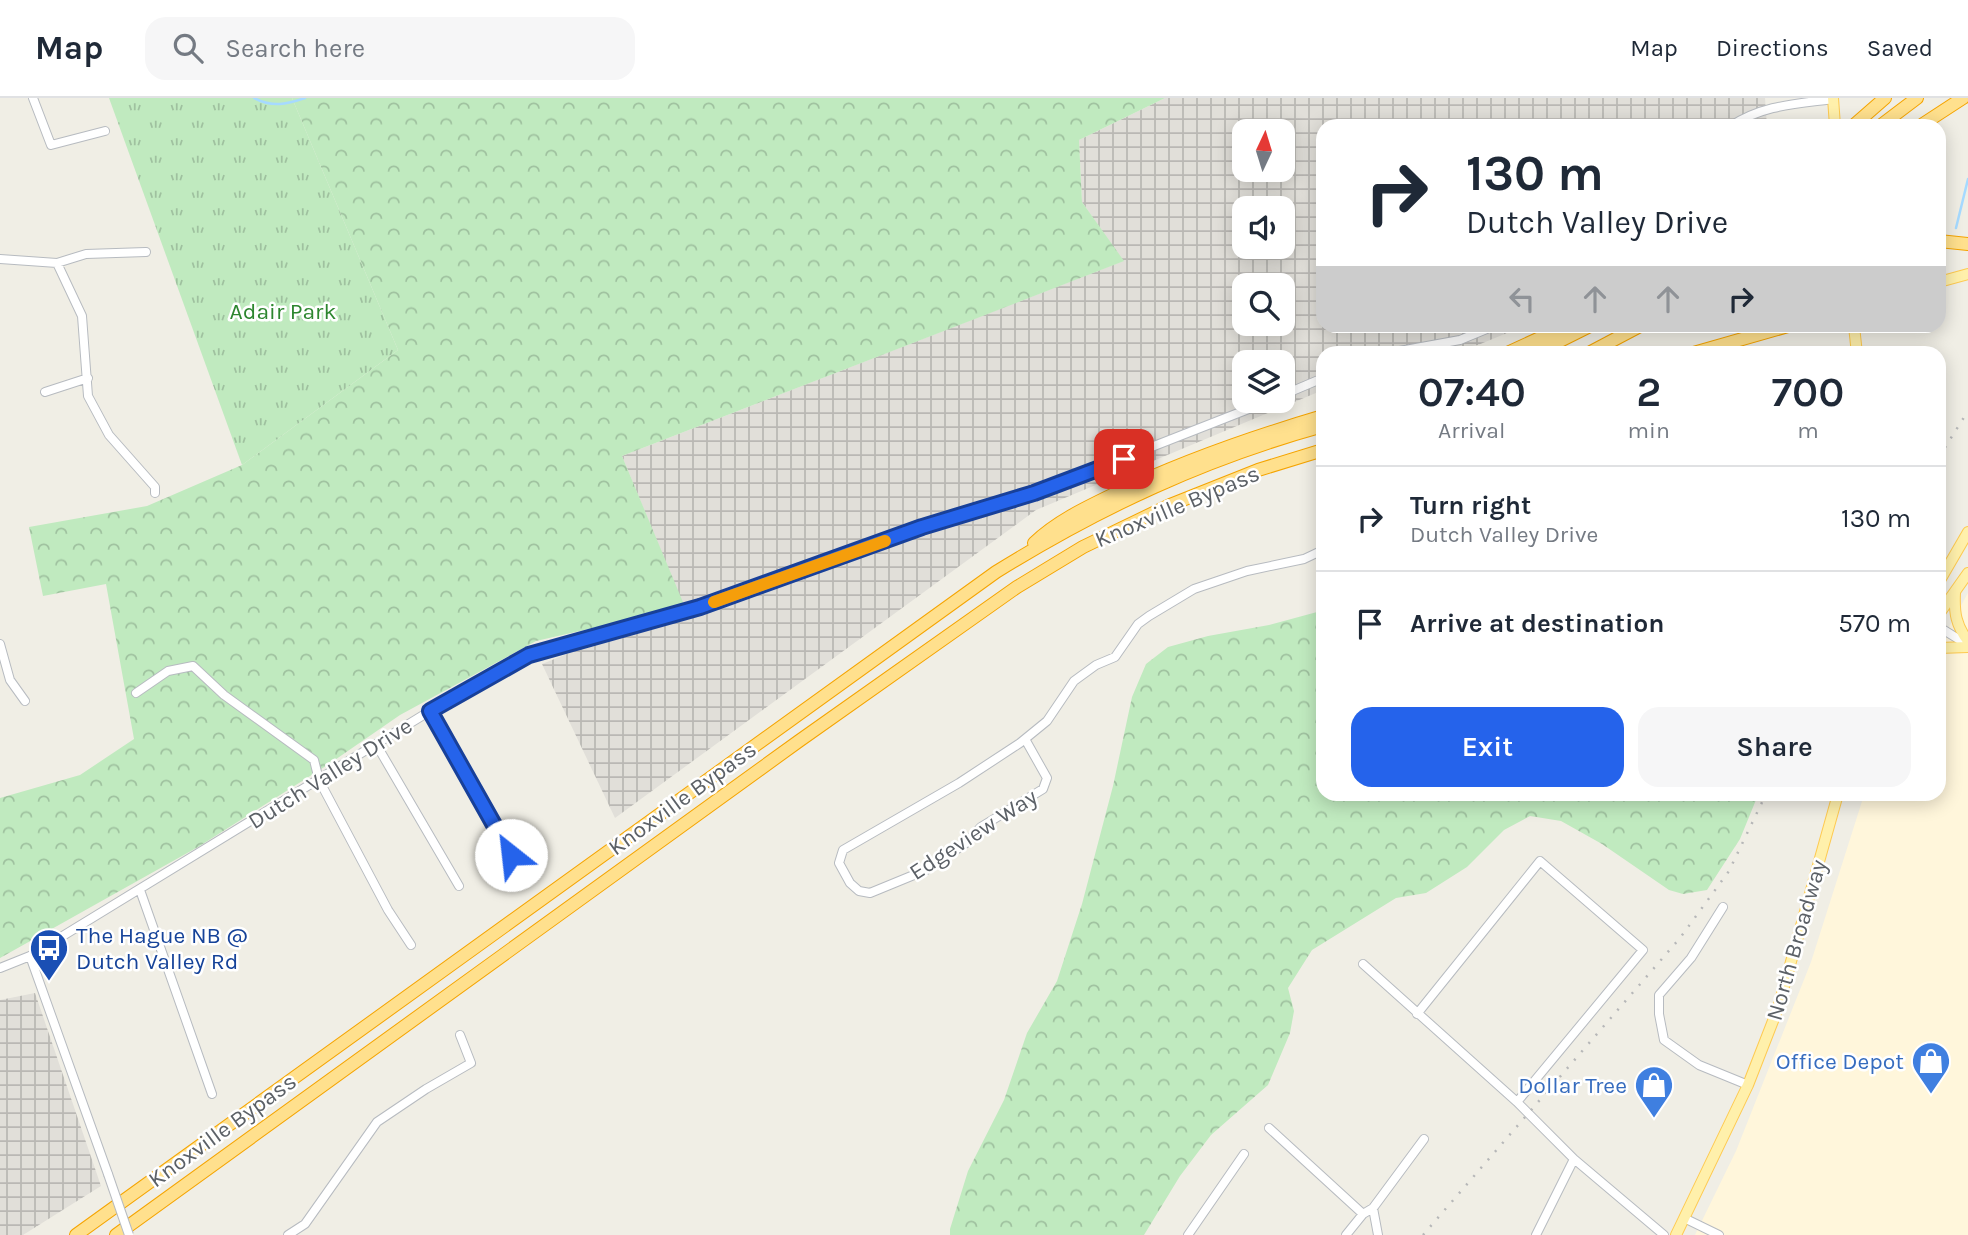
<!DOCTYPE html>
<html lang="en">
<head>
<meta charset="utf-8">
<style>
	:root { --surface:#fff; --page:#f6f6f7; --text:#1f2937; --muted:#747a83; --line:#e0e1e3; --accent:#2563eb }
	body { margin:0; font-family:Karla,sans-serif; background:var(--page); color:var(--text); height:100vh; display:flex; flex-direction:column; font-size:26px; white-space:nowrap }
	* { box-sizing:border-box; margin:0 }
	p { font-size:23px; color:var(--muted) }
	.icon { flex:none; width:38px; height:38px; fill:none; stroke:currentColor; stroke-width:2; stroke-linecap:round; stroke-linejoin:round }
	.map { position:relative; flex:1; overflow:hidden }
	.side { position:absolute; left:1316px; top:248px; width:630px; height:455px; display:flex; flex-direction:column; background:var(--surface); border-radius:21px; box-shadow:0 4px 18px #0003 }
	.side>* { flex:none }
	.hud { position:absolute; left:1316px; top:21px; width:630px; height:214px; border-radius:21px; box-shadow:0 4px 18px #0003; background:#fff; color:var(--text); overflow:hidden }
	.needle { width:46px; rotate:4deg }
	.fabs { position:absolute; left:1232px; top:21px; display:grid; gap:14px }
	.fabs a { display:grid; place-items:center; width:63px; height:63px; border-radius:14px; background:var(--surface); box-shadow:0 4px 18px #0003; font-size:35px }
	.pin { position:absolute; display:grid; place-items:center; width:60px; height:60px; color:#fff; margin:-30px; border-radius:14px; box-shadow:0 4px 10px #0006 }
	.me { position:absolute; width:77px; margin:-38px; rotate:331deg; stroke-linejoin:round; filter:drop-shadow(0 0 5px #0008) }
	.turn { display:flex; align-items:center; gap:24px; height:147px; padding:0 35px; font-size:32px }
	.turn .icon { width:91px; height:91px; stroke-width:2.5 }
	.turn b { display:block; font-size:49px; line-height:60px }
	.lanes { display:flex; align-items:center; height:66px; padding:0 35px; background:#0003; justify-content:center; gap:35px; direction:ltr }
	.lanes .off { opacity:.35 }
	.eta { display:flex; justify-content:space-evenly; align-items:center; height:119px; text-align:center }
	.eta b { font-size:42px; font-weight:600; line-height:49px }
	.primary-button { display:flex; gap:14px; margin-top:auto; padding:14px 35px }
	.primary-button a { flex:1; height:80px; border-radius:21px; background:var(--accent); color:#fff; font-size:28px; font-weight:600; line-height:80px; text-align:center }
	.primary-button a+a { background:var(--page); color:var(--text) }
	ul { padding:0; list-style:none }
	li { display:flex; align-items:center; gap:21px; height:105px; padding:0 35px; border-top:2px solid var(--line) }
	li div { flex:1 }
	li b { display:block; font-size:26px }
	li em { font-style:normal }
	header { display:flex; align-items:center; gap:42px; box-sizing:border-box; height:98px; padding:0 35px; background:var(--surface); border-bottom:2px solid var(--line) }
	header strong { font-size:33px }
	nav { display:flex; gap:38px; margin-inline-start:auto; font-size:24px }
	.search { width:490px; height:63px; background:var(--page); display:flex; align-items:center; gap:18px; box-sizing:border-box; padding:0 24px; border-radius:21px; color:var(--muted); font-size:26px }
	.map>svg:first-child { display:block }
	.commercial { fill:#fff6db }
	.industrial { fill:url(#industrial-grid); fill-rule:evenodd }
	.forest { fill:url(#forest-crowns) }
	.park { fill:url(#park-tufts) }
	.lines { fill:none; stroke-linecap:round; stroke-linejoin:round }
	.stream { stroke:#a6daff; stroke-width:2.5 }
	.minor-casing { stroke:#b7bbc0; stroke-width:10 }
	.major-casing { stroke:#feca50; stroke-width:12 }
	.highway-casing { stroke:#f5a400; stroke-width:14 }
	.minor { stroke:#fff; stroke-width:8 }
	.major { stroke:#fff0ab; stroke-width:10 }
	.highway { stroke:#ffe08d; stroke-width:12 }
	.rail { stroke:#b6b7b8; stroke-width:2.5; stroke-dasharray:2 9; stroke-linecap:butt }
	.minor-bridge-casing { stroke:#b7bbc0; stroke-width:10; stroke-linecap:butt }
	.minor-bridge { stroke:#fff; stroke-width:8 }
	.route-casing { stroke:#184099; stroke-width:18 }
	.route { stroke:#2563eb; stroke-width:12 }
	.slow { stroke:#f59e0b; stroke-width:12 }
	.labels { text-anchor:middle; stroke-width:5; stroke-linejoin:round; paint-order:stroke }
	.park-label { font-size:23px; fill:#2d862f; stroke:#fff }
	.street-label { font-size:23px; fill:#5c6167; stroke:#fff }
	.transit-label { font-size:23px; fill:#164399; stroke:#fff; text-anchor:start }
	.shop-label { font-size:23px; fill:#366cbe; stroke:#fff; text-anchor:end }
</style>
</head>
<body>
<header>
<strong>Map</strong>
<div class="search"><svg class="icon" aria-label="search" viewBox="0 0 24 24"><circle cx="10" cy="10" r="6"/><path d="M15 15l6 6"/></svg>Search here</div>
<nav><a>Map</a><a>Directions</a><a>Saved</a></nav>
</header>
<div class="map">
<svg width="1968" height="1137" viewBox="0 0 1968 1137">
	<defs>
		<pattern id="industrial-grid" width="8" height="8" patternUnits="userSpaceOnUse" patternTransform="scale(1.75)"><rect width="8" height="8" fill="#e1dfd9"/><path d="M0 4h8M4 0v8" fill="none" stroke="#bab8b4"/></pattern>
		<pattern id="forest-crowns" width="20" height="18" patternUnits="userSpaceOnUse" patternTransform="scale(1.75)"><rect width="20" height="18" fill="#c0eabf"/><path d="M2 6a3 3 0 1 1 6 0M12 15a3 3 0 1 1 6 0" fill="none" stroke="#9fc19f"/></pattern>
		<pattern id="park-tufts" width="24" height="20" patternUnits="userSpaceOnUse" patternTransform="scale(1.75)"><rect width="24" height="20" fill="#c0eabf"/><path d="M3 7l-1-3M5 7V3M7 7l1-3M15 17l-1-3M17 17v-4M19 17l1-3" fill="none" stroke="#9fc19f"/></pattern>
	</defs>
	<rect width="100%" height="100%" fill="#f0eee5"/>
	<path class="commercial" d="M1968,495V1137H1695L1736,1053L1811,864L1864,697L1939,696V547Z"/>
	<path class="industrial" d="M1165,0H1765L1767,28H1323V228H1524L1478,247L1429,255L1323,256V292L1036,412L615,720L542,566L684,509L622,358L1123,163L1082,104L1079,42ZM1244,33H1283V72H1244ZM1244,110H1283V149H1244ZM1244,187H1283V226H1244ZM1244,264H1283V303H1244Z
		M35,895L101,1088L23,1137H0V902Z"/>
	<path class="forest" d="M292,0H1165L1079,42L1082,104L1124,163L622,358L685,509L536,543L400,617L329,666L198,749L0,860V700L80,677L134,641L106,486L43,498L29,429L147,408L242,367L398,252Z
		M1323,507V696L1758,697L1740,741L1707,792L1683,796L1669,792L1602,746L1561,723L1530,718L1504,732L1467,769L1426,795L1396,800L1312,852L1288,890L1294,913L1290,935L1268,987L1211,1037L1180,1078L1144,1137H950V1131L968,1073L1004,1002L1027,935L1057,883L1082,806L1113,688L1132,599L1146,566L1168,549L1208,538L1269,527L1317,514Z"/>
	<path class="park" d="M109,0H292L398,252L242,367Z"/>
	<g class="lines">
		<path class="stream" d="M254,0C273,10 287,6 305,0
			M1956,130L1968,81"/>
		<g class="minor-casing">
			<path id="minor" d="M33,0L51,47L105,33
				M1731,28C1763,7 1796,6 1833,1
				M0,161L57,165L86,156L146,154
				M57,165L82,218L88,298L109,337L155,389V395
				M1383,256L1460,242L1494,228
				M45,294L88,280
				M1283,297L1323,280
				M1939,529L1968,547
				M0,546L10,582L25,603
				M136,595L168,573L193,568L224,597L314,662L319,682L388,812L411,847
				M430,613L511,757
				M1025,641L1047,680L1043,691L981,729L966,745L926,772L870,795L859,793L850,785L839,765L843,752L959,685L1020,645L1047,623L1074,583L1096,567L1115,559L1138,526L1149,518L1194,491L1247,473L1304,461L1323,452
				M376,646L459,788
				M140,792L212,996
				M1723,809L1691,860L1659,897V916L1664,942L1699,967L1748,987
				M30,858L108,1076
				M1363,866L1517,1004L1574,1061L1664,1137
				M0,870L30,858L430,613L529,557L700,509L922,429L1034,395L1269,303
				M1417,916L1540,763L1643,852L1517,1004
				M1269,1030L1363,1116
				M1373,1110L1378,1137
				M1684,1120L1719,1137
				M288,1137L305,1126L377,1024L426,991L471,965L460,937
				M1188,1137L1244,1056
				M1346,1137L1363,1116L1373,1110L1424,1041
				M1536,1137L1574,1061"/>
		</g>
		<g class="major-casing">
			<path id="major" d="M1833,0L1835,28
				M1939,184L1968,176
				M1854,228L1857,256
				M1939,484L1968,434
				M1955,495C1954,515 1956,527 1968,543
				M1939,516L1968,475
				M1939,550L1968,549
				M1676,1137L1748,987L1778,910L1838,696"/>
		</g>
		<g class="highway-casing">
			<path id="highway" d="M1853,28L1885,0
				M1880,28L1917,0
				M1920,28L1963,0
				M1939,143L1968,146
				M1505,256L1566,228
				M1534,256L1590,228
				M1587,256L1640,228
				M1690,256L1788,228
				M1034,445C1057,423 1087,409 1116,395C1183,363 1252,339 1323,318
				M76,1137L996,474C1101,409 1204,361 1323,328
				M116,1137L799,643L1017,489L1083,449L1170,407L1258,372L1323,352"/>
		</g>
		<use href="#minor" class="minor"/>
		<use href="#major" class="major"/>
		<use href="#highway" class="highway"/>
		<path class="rail" d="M1939,359L1968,313
			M1423,1137L1680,840L1729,773L1766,696"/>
		<g class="minor-bridge-casing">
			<path id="minor-bridge" d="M108,1076L129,1137"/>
		</g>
		<use href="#minor-bridge" class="minor-bridge"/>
	</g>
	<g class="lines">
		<g class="route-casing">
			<path id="route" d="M511,757L430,613L529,557L700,509L922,429L1034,395L1124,361"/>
		</g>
		<use href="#route" class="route"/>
		<path class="slow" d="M714,504L885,443"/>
	</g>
	<defs>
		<g id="bus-pin" transform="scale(2.0125)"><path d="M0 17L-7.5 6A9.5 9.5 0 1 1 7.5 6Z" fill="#1a4fb4" stroke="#fff"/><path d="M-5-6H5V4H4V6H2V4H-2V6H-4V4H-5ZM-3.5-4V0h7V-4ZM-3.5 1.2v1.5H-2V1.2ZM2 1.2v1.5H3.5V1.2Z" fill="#fff"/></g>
		<g id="shop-pin" transform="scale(2.0125)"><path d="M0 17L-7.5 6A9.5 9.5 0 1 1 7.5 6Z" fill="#3f7fe0" stroke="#fff"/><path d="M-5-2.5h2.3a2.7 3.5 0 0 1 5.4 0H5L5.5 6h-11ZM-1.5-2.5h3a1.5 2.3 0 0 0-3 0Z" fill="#fff"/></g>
	</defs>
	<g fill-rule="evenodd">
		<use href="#bus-pin" x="49" y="850"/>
		<use href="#shop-pin" x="1931" y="963"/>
		<use href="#shop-pin" x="1654" y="987"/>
	</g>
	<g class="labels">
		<g class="park-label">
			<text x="283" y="221">Adair Park</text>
		</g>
		<g class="street-label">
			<text transform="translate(1177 408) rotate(-23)" y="8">Knoxville Bypass</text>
			<text transform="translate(330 675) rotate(-32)" y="8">Dutch Valley Drive</text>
			<text transform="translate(682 700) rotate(-36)" y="8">Knoxville Bypass</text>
			<text transform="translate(973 736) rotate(-33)" y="8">Edgeview Way</text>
			<text transform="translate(1796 842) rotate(-74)" y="8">North Broadway</text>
			<text transform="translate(222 1032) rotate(-36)" y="8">Knoxville Bypass</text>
		</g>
		<g class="transit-label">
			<text x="76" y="845">The Hague NB @<tspan x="76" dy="26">Dutch Valley Rd</tspan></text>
		</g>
		<g class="shop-label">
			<text x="1904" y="971">Office Depot</text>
			<text x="1627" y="995">Dollar Tree</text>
		</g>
	</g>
</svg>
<div class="fabs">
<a><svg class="needle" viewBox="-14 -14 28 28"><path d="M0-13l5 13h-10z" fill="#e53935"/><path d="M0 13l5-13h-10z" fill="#747a83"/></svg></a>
<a><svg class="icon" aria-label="sound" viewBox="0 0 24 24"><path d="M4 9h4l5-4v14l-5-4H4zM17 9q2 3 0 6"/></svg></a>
<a><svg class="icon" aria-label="search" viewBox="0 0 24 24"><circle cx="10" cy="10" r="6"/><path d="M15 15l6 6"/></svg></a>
<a><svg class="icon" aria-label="layers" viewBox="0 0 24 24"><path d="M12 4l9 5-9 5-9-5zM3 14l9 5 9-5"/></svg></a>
</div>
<div class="pin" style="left:1124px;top:361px;background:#d93025"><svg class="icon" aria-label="arrive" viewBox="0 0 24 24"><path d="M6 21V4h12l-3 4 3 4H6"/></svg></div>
<svg class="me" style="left:511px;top:757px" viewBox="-20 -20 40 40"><circle r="19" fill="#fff"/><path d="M0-13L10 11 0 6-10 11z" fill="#2563eb"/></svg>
<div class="hud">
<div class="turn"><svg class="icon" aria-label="right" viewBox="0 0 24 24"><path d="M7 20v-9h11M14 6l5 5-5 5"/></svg><div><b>130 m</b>Dutch Valley Drive</div></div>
<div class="lanes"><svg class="icon off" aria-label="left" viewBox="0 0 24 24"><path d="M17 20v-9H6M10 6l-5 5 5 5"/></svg><svg class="icon off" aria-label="ahead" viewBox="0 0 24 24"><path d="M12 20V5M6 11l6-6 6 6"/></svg><svg class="icon off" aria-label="ahead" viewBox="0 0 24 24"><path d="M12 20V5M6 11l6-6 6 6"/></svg><svg class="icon" aria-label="right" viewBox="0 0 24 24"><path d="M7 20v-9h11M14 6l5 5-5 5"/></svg></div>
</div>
<section class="side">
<div class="eta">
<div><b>07:40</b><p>Arrival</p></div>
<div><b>2</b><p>min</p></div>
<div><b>700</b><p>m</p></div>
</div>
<ul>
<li><svg class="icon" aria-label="right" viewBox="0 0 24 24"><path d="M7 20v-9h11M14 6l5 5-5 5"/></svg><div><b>Turn right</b><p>Dutch Valley Drive</p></div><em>130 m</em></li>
<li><svg class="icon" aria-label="arrive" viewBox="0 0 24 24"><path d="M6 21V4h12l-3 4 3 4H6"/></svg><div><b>Arrive at destination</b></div><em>570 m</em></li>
</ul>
<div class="primary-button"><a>Exit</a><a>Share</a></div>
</section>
</div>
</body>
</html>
